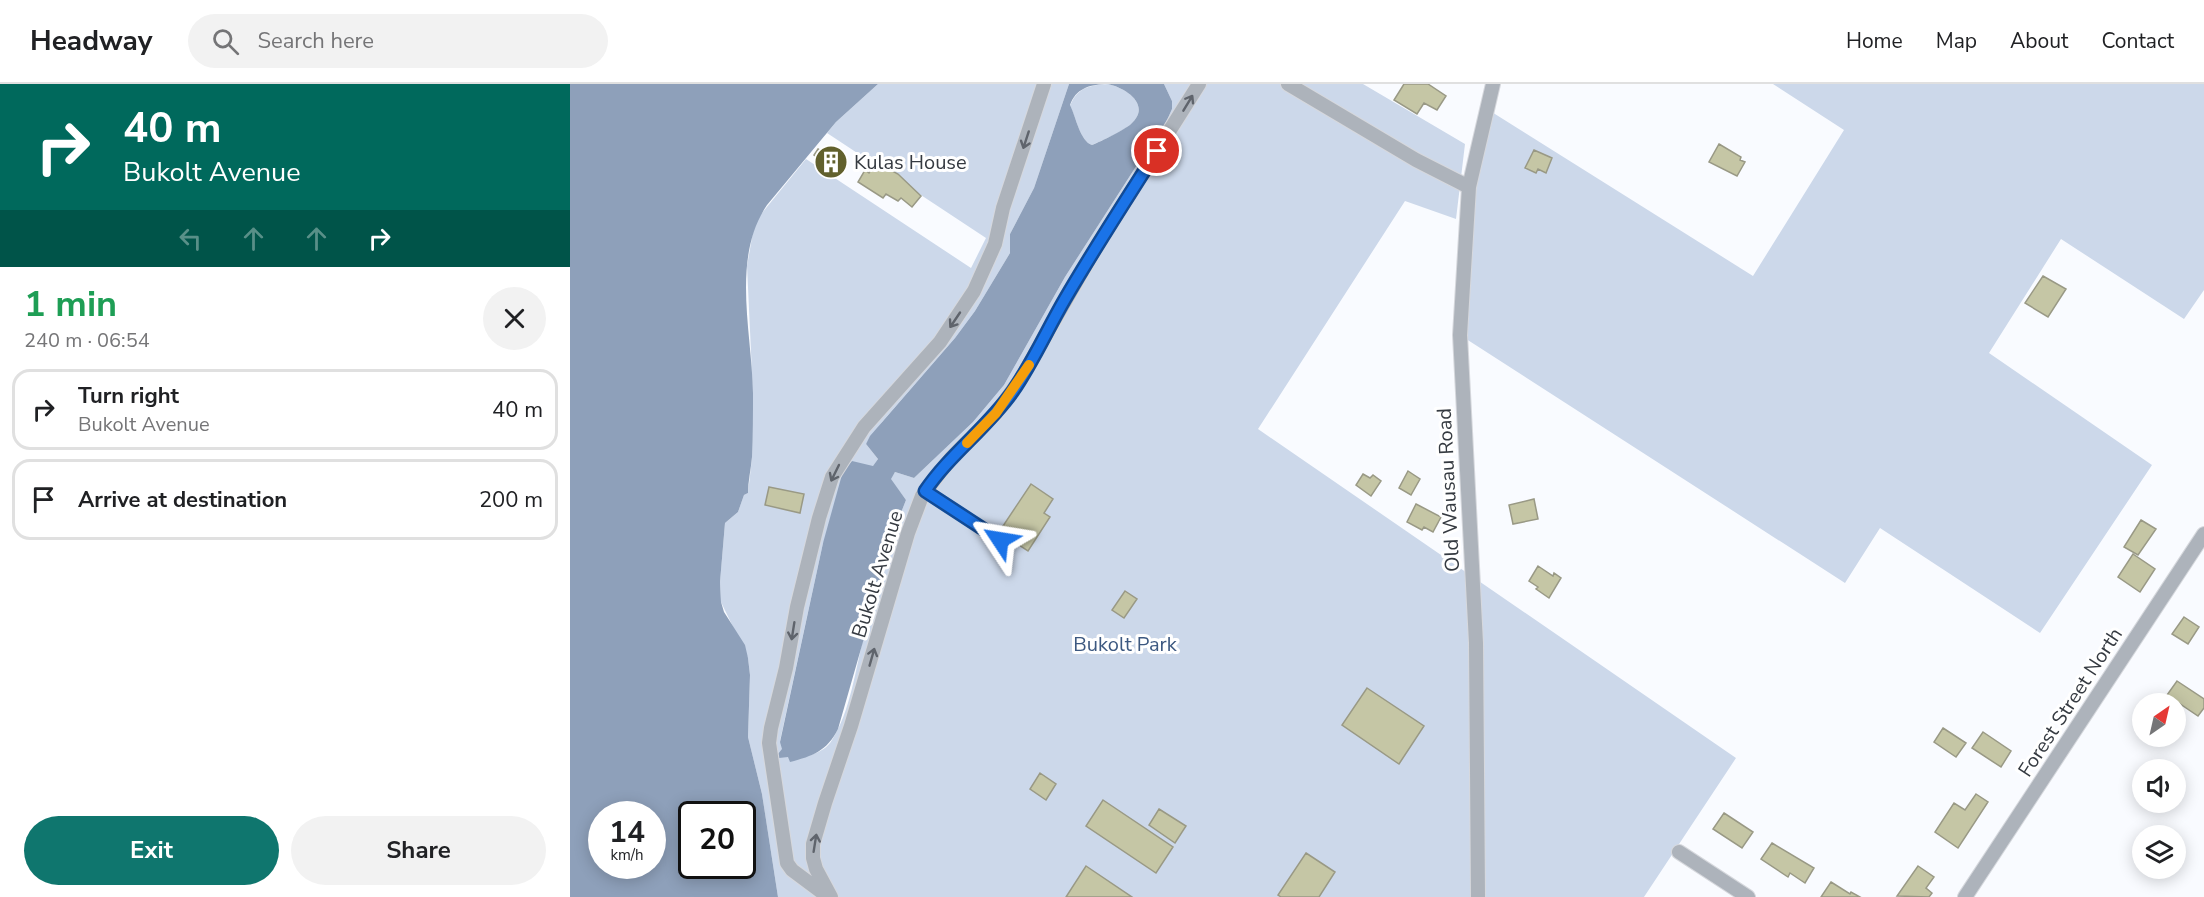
<!DOCTYPE html>
<html lang="en">
<head>
<meta charset="utf-8">
<style>
	:root { --surface:#fff; --page:#f2f2f2; --text:#202124; --muted:#757577; --line:#e0e0e0; --accent:#0f766e }
	body { margin:0; font-family:"Nunito Sans",sans-serif; background:var(--page); color:var(--text); height:100vh; display:flex; flex-direction:column; font-size:22px; white-space:nowrap }
	* { box-sizing:border-box; margin:0 }
	p { font-size:20px; color:var(--muted) }
	.icon { flex:none; width:33px; height:33px; fill:none; stroke:currentColor; stroke-width:2; stroke-linecap:round; stroke-linejoin:round }
	.map { position:relative; flex:1; overflow:hidden }
	.details { display:flex; flex-direction:column; background:var(--surface); width:570px }
	.details>* { flex:none }
	.hud { background:#00695c; color:#fff; overflow:hidden }
	.needle { width:39px; rotate:34deg }
	.controls { position:absolute; left:1562px; top:609px; display:grid; gap:12px }
	.controls a { display:grid; place-items:center; width:54px; height:54px; border-radius:50%; background:var(--surface); box-shadow:0 3px 15px #0003; font-size:30px }
	.speed { position:absolute; left:18px; top:717px; display:flex; gap:12px; font-size:30px; font-weight:700; text-align:center }
	.speed>* { display:grid; place-content:center; width:78px; height:78px; border-radius:50%; background:var(--surface); box-shadow:0 3px 15px #0003; line-height:1 }
	.speed small { font-size:15px; font-weight:400 }
	.speed .limit { border:3px solid #111; border-radius:9px; background:#fff; color:#111 }
	.pin { position:absolute; display:grid; place-items:center; width:51px; height:51px; color:#fff; margin:-26px; border:3px solid #fff; border-radius:50%; box-shadow:0 2px 6px #0007 }
	.me { position:absolute; width:66px; margin:-33px; rotate:303deg; stroke-linejoin:round; filter:drop-shadow(0 0 4px #0008) }
	.turn { display:flex; align-items:center; gap:21px; height:126px; padding:0 24px; font-size:27px }
	.turn .icon { width:78px; height:78px; stroke-width:2.5 }
	.turn b { display:block; font-size:42px; line-height:51px }
	.lanes { display:flex; align-items:center; height:57px; padding:0 24px; background:#0003; justify-content:center; gap:30px; direction:ltr }
	.lanes .off { opacity:.35 }
	.round { display:grid; place-items:center; flex:none; width:63px; height:63px; border-radius:32px; background:var(--page) }
	.headline { display:flex; align-items:center; justify-content:space-between; height:102px; padding:0 24px }
	h1 { font-size:36px; font-weight:700; line-height:45px; color:#1e9e55 }
	.button { display:flex; gap:12px; margin-top:auto; padding:12px 24px }
	.button a { flex:1; height:69px; border-radius:36px; background:var(--accent); color:#fff; font-size:24px; font-weight:700; line-height:69px; text-align:center }
	.button a+a { background:var(--page); color:var(--text) }
	ul { padding:0; list-style:none }
	li { display:flex; align-items:center; gap:18px; height:81px; margin:0 12px 9px; padding:0 12px; border:3px solid var(--line); border-radius:18px }
	li div { flex:1 }
	li b { display:block; font-size:22px }
	li em { font-style:normal }
	header { display:flex; align-items:center; gap:36px; box-sizing:border-box; height:84px; padding:0 30px; background:var(--surface); border-bottom:2px solid var(--line) }
	header strong { font-size:28px }
	nav { display:flex; gap:33px; margin-inline-start:auto; font-size:21px }
	.search { width:420px; height:54px; background:var(--page); display:flex; align-items:center; gap:15px; box-sizing:border-box; padding:0 21px; border-radius:33px; color:var(--muted); font-size:22px }
	main { display:flex; flex:1; min-height:0 }
	.map>svg:first-child { display:block }
	.green { fill:#ccd8ea }
	.water { fill:#8ea0ba; fill-rule:evenodd }
	.building { fill:#c5c6a5; stroke:#999985; stroke-width:1.5 }
	.lines { fill:none; stroke-linecap:round; stroke-linejoin:round }
	.service-casing { stroke:#d6d8dd; stroke-width:10 }
	.minor-casing { stroke:#d6d8dd; stroke-width:16 }
	.service { stroke:#adb3bb; stroke-width:7 }
	.minor { stroke:#adb3bb; stroke-width:14 }
	.oneway { stroke:#5f646c }
	.route-casing { stroke:#114b97; stroke-width:15 }
	.route { stroke:#1a73e8; stroke-width:10 }
	.slow { stroke:#f59e0b; stroke-width:10 }
	.labels { text-anchor:middle; stroke-width:6; stroke-linejoin:round; paint-order:stroke }
	.poi-label { font-size:20px; fill:#353a41; stroke:#fff; text-anchor:start }
	.street-label { font-size:20px; fill:#353a41; stroke:#fff }
	.park-label { font-size:20px; fill:#3c5880; stroke:#fff }
</style>
</head>
<body>
<header>
<strong>Headway</strong>
<div class="search"><svg class="icon" aria-label="search" viewBox="0 0 24 24"><circle cx="10" cy="10" r="6"/><path d="M15 15l6 6"/></svg>Search here</div>
<nav><a>Home</a><a>Map</a><a>About</a><a>Contact</a></nav>
</header>
<main>
<section class="details">
<div class="hud">
<div class="turn"><svg class="icon" aria-label="right" viewBox="0 0 24 24"><path d="M7 20v-9h11M14 6l5 5-5 5"/></svg><div><b>40 m</b>Bukolt Avenue</div></div>
<div class="lanes"><svg class="icon off" aria-label="left" viewBox="0 0 24 24"><path d="M17 20v-9H6M10 6l-5 5 5 5"/></svg><svg class="icon off" aria-label="ahead" viewBox="0 0 24 24"><path d="M12 20V5M6 11l6-6 6 6"/></svg><svg class="icon off" aria-label="ahead" viewBox="0 0 24 24"><path d="M12 20V5M6 11l6-6 6 6"/></svg><svg class="icon" aria-label="right" viewBox="0 0 24 24"><path d="M7 20v-9h11M14 6l5 5-5 5"/></svg></div>
</div>
<div class="headline"><div><h1>1 min</h1><p>240 m · 06:54</p></div><a class="round"><svg class="icon" aria-label="close" viewBox="0 0 24 24"><path d="M6 6l12 12M18 6L6 18"/></svg></a></div>
<ul>
<li><svg class="icon" aria-label="right" viewBox="0 0 24 24"><path d="M7 20v-9h11M14 6l5 5-5 5"/></svg><div><b>Turn right</b><p>Bukolt Avenue</p></div><em>40 m</em></li>
<li><svg class="icon" aria-label="arrive" viewBox="0 0 24 24"><path d="M6 21V4h12l-3 4 3 4H6"/></svg><div><b>Arrive at destination</b></div><em>200 m</em></li>
</ul>
<div class="button"><a>Exit</a><a>Share</a></div>
</section>
<div class="map">
<svg width="1634" height="813" viewBox="0 0 1634 813">
	<rect width="100%" height="100%" fill="#f9fbff"/>
	<path class="green" d="M308,0H499L464,104L440,150V169L405,227L385,254L312,338L296,360L308,375L253,459L210,657L218,673C234,673 253,671 262,656C280,628 286,584 294,551C306,506 319,459 336,416L320,395L325,388L344,394L403,338L434,301L495,193L565,84L594,43L602,25V17L594,0H793L895,60L886,135L835,117L688,345L1166,674L1074,813H208L192,710L178,653L180,591L178,574L151,518L150,498L155,439L168,428L174,411L178,409L182,374L183,311L177,182L183,148L188,134L236,75L401,184L416,154L257,49L266,38Z
		M538,0C556,4 582,21 561,40C552,48 533,56 522,61C510,57 506,33 500,22C507,3 521,1 538,0Z
		M1203,0H1634V206L1614,235L1491,155L1419,269L1582,381L1470,549L1310,444L1275,499L890,251L905,105L917,25L1183,192L1274,46Z"/>
	<path class="water" d="M0,0H308L266,38L197,121C161,174 182,248 183,309C183,330 183,352 182,373C181,385 178,397 178,409L174,411L168,428L155,439L150,498L151,518L154,528L175,561L178,574L180,591L178,653L192,710L208,813H0ZM32,730H82V782H32ZM122,730H172V782H122Z
		M499,0H535C518,1 506,5 500,21C506,33 510,57 522,61C532,57 554,46 561,40C582,21 556,4 538,0H594L602,17V25L594,43L565,84L495,193L434,301L403,338L344,394L325,388L321,395L336,416L327,439L268,645C257,667 243,672 220,678L218,673L209,674L208,670L212,665L210,658L253,459L273,387L282,377L303,382L308,375L296,360L300,352L385,254L405,227L440,169V150L464,104Z"/>
	<path class="building" d="M834,0H858L876,12L867,26L854,19L847,30L824,16Z
		M1149,60L1171,73L1170,76L1175,78L1167,92L1139,78Z
		M248,65L262,74L265,69L271,74L268,79L271,81L265,91L251,82L253,77L244,71Z
		M964,66L982,74L976,89L968,85L966,89L955,84Z
		M311,81L328,90L351,112L342,123L331,114L328,117L316,110L313,114L288,98L295,86L299,89L302,84L307,87Z
		M1473,192L1496,205L1478,233L1455,219Z
		M838,387L850,395L841,411L829,404Z
		M793,390L800,394L803,391L811,397L801,412L786,401Z
		M461,400L483,415L474,429L480,433L458,467L429,448Z
		M199,403L234,410L230,429L195,421Z
		M964,415L968,435L943,440L939,421Z
		M846,420L871,433L863,448L854,443L852,446L837,438Z
		M1571,436L1586,445L1568,471L1554,463Z
		M1563,470L1585,485L1570,508L1548,493Z
		M968,482L983,492L984,489L991,494L979,514L966,505L968,503L959,497Z
		M555,507L567,515L554,534L542,526Z
		M1614,533L1629,543L1618,560L1602,550Z
		M1607,597L1634,615V624L1628,632L1597,611Z
		M797,604L854,642L829,680L772,641Z
		M1373,644L1396,659L1386,673L1364,658Z
		M1413,648L1441,667L1431,683L1402,664Z
		M470,689L486,700L476,716L460,705Z
		M1406,710L1418,718L1388,764L1365,748L1384,719L1395,726Z
		M533,716L603,763L586,789L516,742Z
		M589,725L616,742L605,759L579,741Z
		M1154,729L1183,748L1172,764L1143,745Z
		M1202,759L1244,784L1235,799L1220,789L1218,793L1191,775Z
		M736,769L765,788L749,813H711L708,811Z
		M516,782L562,813H496Z
		M1348,782L1364,793L1356,804L1362,809L1359,813L1327,812Z
		M1261,798L1280,810L1281,808L1290,813H1251Z"/>
	<g class="lines">
		<g class="service-casing">
			<path id="service" d="M355,407L430,456"/>
		</g>
		<g class="minor-casing">
			<path id="minor" d="M718,0L846,76L899,103
				M1109,768L1178,813
				M257,812L222,786L217,779L199,659L201,644L216,584L227,523L249,434L262,393L294,343L370,258L404,207L425,160L433,124L474,0
				M261,813L246,785L243,774V760L255,719L281,642L338,449L352,412L381,374L426,329L451,294L528,160L629,0
				M908,813L906,559L890,251L899,103L923,0
				M1395,813L1634,450"/>
		</g>
		<use href="#service" class="service"/>
		<use href="#minor" class="minor"/>
	</g>
	<defs><path id="oneway-shaft" d="M-6 0H5M1.5-3L5.5 0L1.5 3" fill="none" stroke-width="1.6" stroke-linecap="round" stroke-linejoin="round" transform="scale(1.5)"/></defs>
	<g class="oneway">
		<use href="#oneway-shaft" transform="translate(618 19) rotate(-59)"/>
		<use href="#oneway-shaft" transform="translate(456 56) rotate(108)"/>
		<use href="#oneway-shaft" transform="translate(385 236) rotate(124)"/>
		<use href="#oneway-shaft" transform="translate(265 389) rotate(116)"/>
		<use href="#oneway-shaft" transform="translate(223 547) rotate(99)"/>
		<use href="#oneway-shaft" transform="translate(302 573) rotate(-74)"/>
		<use href="#oneway-shaft" transform="translate(245 759) rotate(-81)"/>
	</g>
	<g class="lines">
		<g class="route-casing">
			<path id="route" d="M430,456L355,407C380,370 417,344 443,307C463,278 477,246 495,215C524,165 556,116 587,67"/>
		</g>
		<use href="#route" class="route"/>
		<path class="slow" d="M397,359L426,329L459,281"/>
	</g>
	<defs>
		<g id="building-disc" transform="scale(1.725)"><circle r="9.5" fill="#61602d" stroke="#fff"/><path d="M-4-6H4V6H1V3H-1V6H-4ZM-2.5-4.3h1.7v1.8h-1.7ZM.8-4.3h1.7v1.8H.8ZM-2.5-1h1.7V.8h-1.7ZM.8-1h1.7V.8H.8Z" fill="#fff"/></g>
	</defs>
	<g fill-rule="evenodd">
		<use href="#building-disc" x="261" y="78"/>
	</g>
	<g class="labels">
		<g class="poi-label">
			<text x="284" y="85">Kulas House</text>
		</g>
		<g class="street-label">
			<text transform="translate(878 406) rotate(-93)" y="7">Old Wausau Road</text>
			<text transform="translate(307 490) rotate(-73)" y="7">Bukolt Avenue</text>
			<text transform="translate(1500 618) rotate(-57)" y="7">Forest Street North</text>
		</g>
		<g class="park-label">
			<text x="555" y="567">Bukolt Park</text>
		</g>
	</g>
</svg>
<div class="controls">
<a><svg class="needle" viewBox="-14 -14 28 28"><path d="M0-13l5 13h-10z" fill="#e53935"/><path d="M0 13l5-13h-10z" fill="#757577"/></svg></a>
<a><svg class="icon" aria-label="sound" viewBox="0 0 24 24"><path d="M4 9h4l5-4v14l-5-4H4zM17 9q2 3 0 6"/></svg></a>
<a><svg class="icon" aria-label="layers" viewBox="0 0 24 24"><path d="M12 4l9 5-9 5-9-5zM3 14l9 5 9-5"/></svg></a>
</div>
<div class="speed"><div>14<small>km/h</small></div><div class="limit">20</div></div>
<div class="pin" style="left:587px;top:67px;background:#d93025"><svg class="icon" aria-label="arrive" viewBox="0 0 24 24"><path d="M6 21V4h12l-3 4 3 4H6"/></svg></div>
<svg class="me" style="left:430px;top:456px" viewBox="-20 -20 40 40"><path d="M0-17L14 15 0 8-14 15z" fill="#1a73e8" stroke="#fff" stroke-width="4"/></svg>
</div>
</main>
</body>
</html>
